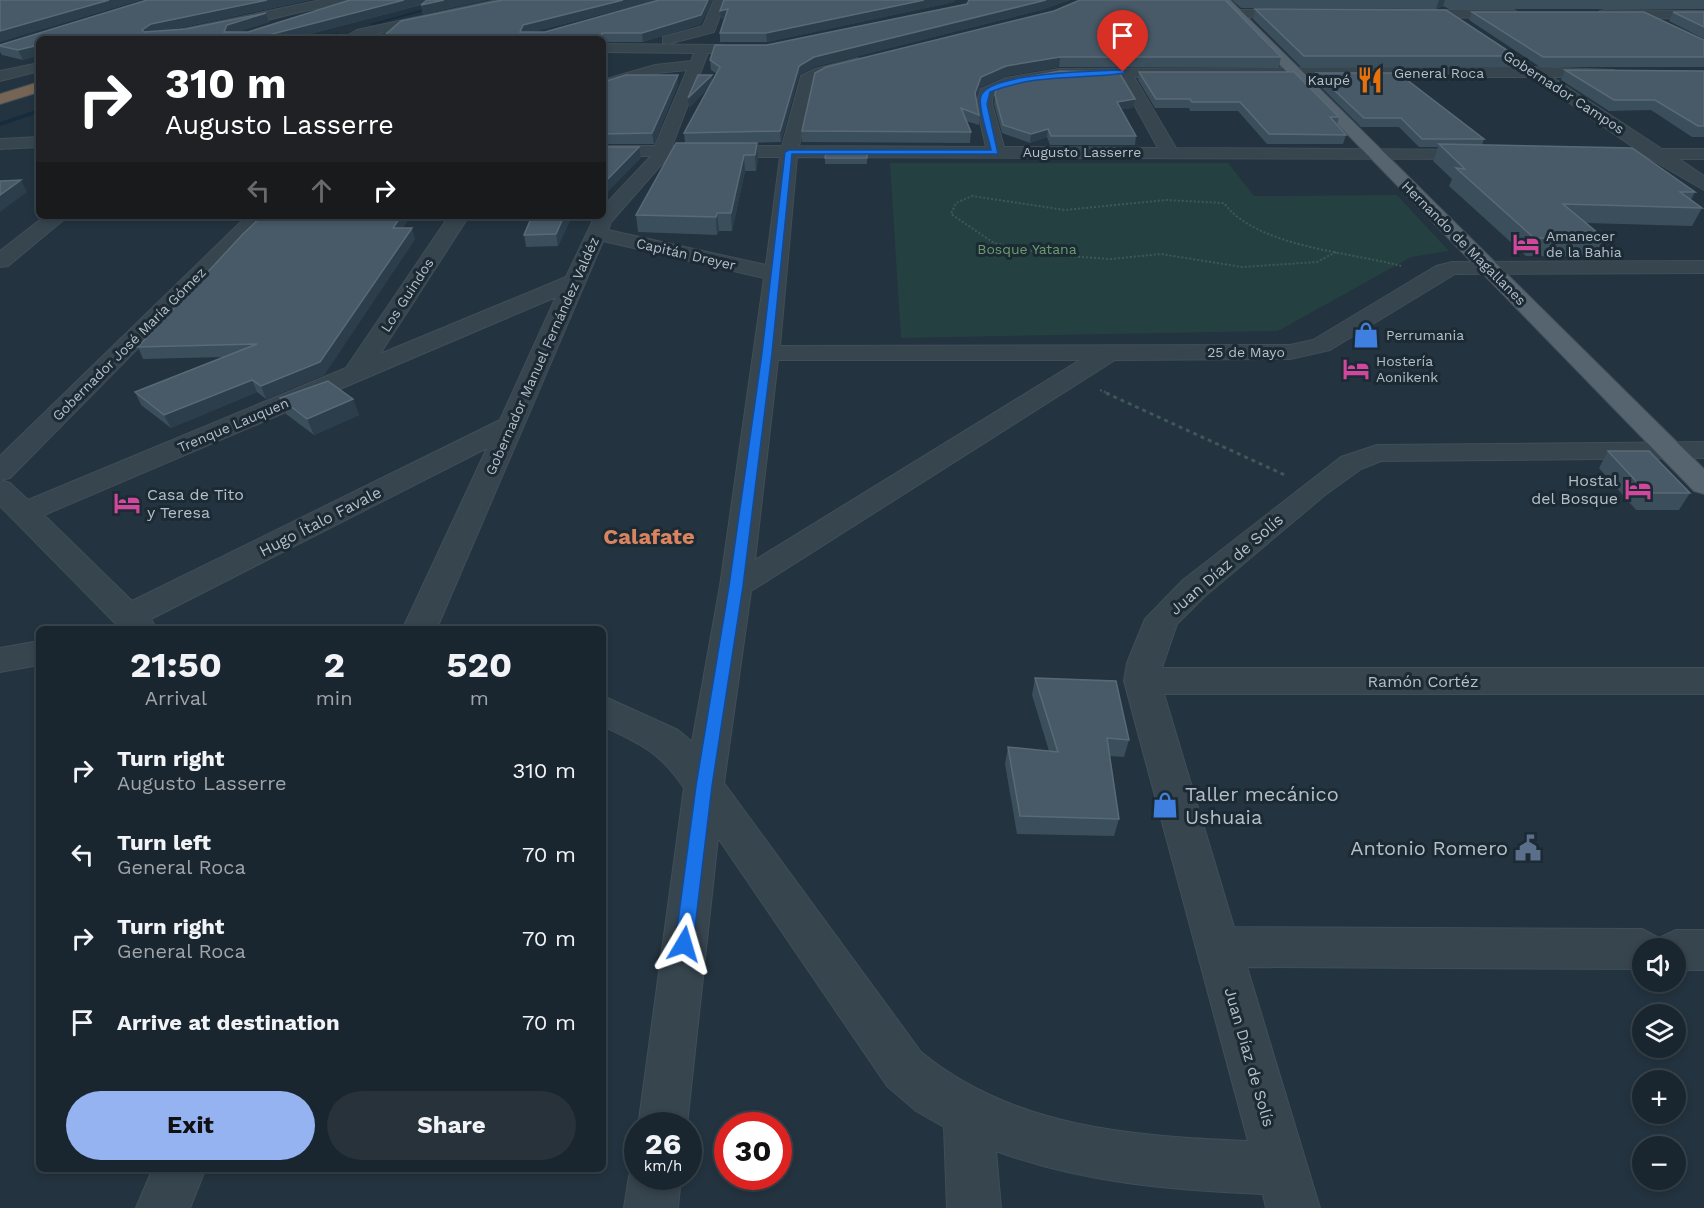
<!DOCTYPE html>
<html lang="en">
<head>
<meta charset="utf-8">
<style>
	:root { --surface:#1a262f; --page:#27323b; --text:#f1f3f6; --muted:#9fa5aa; --line:#38434b; --accent:#95b2f1 }
	body { margin:0; font-family:"Work Sans",sans-serif; background:var(--page); color:var(--text); height:100vh; display:flex; flex-direction:column; font-size:22px; white-space:nowrap }
	* { box-sizing:border-box; margin:0 }
	p { font-size:20px; color:var(--muted) }
	.icon { flex:none; width:33px; height:33px; fill:none; stroke:currentColor; stroke-width:2; stroke-linecap:round; stroke-linejoin:round }
	.map { position:relative; flex:1; overflow:hidden }
	.drawer { position:absolute; left:36px; top:626px; width:570px; height:546px; display:flex; flex-direction:column; background:var(--surface); border-radius:9px; box-shadow:0 3px 9px #0003,0 0 0 2px var(--line) }
	.drawer>* { flex:none }
	.hud { position:absolute; left:36px; top:36px; width:570px; height:183px; border-radius:9px; box-shadow:0 3px 9px #0003,0 0 0 2px var(--line); background:#202124; color:#fff; overflow:hidden }
	.buttons { position:absolute; left:1632px; top:938px; display:grid; gap:12px }
	.buttons a { display:grid; place-items:center; width:54px; height:54px; border-radius:50%; background:var(--surface); box-shadow:0 3px 9px #0003,0 0 0 2px var(--line); font-size:30px }
	.speed { position:absolute; left:624px; top:1112px; display:flex; gap:12px; font-size:30px; font-weight:700; text-align:center }
	.speed>* { display:grid; place-content:center; width:78px; height:78px; border-radius:50%; background:var(--surface); box-shadow:0 3px 9px #0003,0 0 0 2px var(--line); line-height:1 }
	.speed small { font-size:15px; font-weight:400 }
	.speed .limit { border:9px solid #d22; background:#fff; color:#111 }
	.pin { position:absolute; display:grid; place-items:center; width:51px; height:51px; color:#fff; margin:-62px -26px; border-radius:50% 50% 50% 0; rotate:-45deg; box-shadow:0 0 6px #0007 }
	.pin .icon { rotate:45deg }
	.me { position:absolute; width:66px; margin:-33px; rotate:7deg; stroke-linejoin:round; filter:drop-shadow(0 0 4px #0008) }
	.turn { display:flex; align-items:center; gap:21px; height:126px; padding:0 30px; font-size:27px }
	.turn .icon { width:78px; height:78px; stroke-width:2.5 }
	.turn b { display:block; font-size:42px; line-height:51px }
	.lanes { display:flex; align-items:center; height:57px; padding:0 30px; background:#0003; justify-content:center; gap:30px; direction:ltr }
	.lanes .off { opacity:.35 }
	.eta { display:flex; justify-content:space-evenly; align-items:center; height:102px; text-align:center }
	.eta b { font-size:36px; font-weight:700; line-height:42px }
	.action { display:flex; gap:12px; margin-top:auto; padding:12px 30px }
	.action a { flex:1; height:69px; border-radius:36px; background:var(--accent); color:#111; font-size:24px; font-weight:700; line-height:69px; text-align:center }
	.action a+a { background:var(--page); color:var(--text) }
	ul { padding:0; list-style:none }
	li { display:flex; align-items:center; gap:18px; height:84px; padding:0 30px }
	li div { flex:1 }
	li b { display:block; font-size:22px }
	li em { font-style:normal }
	.map>svg:first-child { display:block }
	.green { fill:#254040 }
	.lines { fill:none; stroke-linecap:round; stroke-linejoin:round }
	.stream { fill:#162c3e; fill-rule:evenodd }
	.minor-casing { stroke:#414e58; stroke-width:2 }
	.major-casing { stroke:#414e58; stroke-width:2 }
	.highway-casing { stroke:#424f5a; stroke-width:2 }
	.path-far1 { stroke:#3e5857; stroke-width:2; stroke-dasharray:2 2; stroke-linecap:butt }
	.path { stroke:#3e5857; stroke-width:3; stroke-dasharray:4 4; stroke-linecap:butt }
	.minor { fill:#37454f; fill-rule:evenodd }
	.major { fill:#55646f; fill-rule:evenodd }
	.highway { fill:#766454; fill-rule:evenodd }
	.wall { fill:#3b4e5c }
	.shaded-wall { fill:#2c3e4c }
	.building { fill:#485a68; stroke:#596a77; stroke-width:1.5 }
	.route { fill:#1a73e8; stroke:#114b97; stroke-width:1.5 }
	.labels { text-anchor:middle; stroke-width:6; stroke-linejoin:round; paint-order:stroke }
	.far-street-label { font-size:14px; fill:#b4bfca; stroke:#1c2a34 }
	.far-poi-label { font-size:14px; fill:#b4bfca; stroke:#1c2a34; text-anchor:start }
	.far-park-label { font-size:14px; fill:#6a9c6e; stroke:#1c2a34 }
	.poi-label { font-size:16px; fill:#b4bfca; stroke:#1c2a34; text-anchor:end }
	.street-label { font-size:16px; fill:#b4bfca; stroke:#1c2a34 }
	.near-poi-label { font-size:20px; fill:#b4bfca; stroke:#1c2a34; text-anchor:start }
	.district-label { font-size:22px; font-weight:bold; fill:#da845f; stroke:#1c2a34 }
</style>
</head>
<body>
<div class="map">
<svg width="1704" height="1208" viewBox="0 0 1704 1208">
	<rect width="100%" height="100%" fill="#23333f"/>
	<path class="green" d="M890,163H1228L1254,196L1397,195L1449,251L1411,257L1278,331L901,338Z"/>
	<g class="lines">
		<path class="stream" d="M457,0H464L373,25L370,24Z
			M337,33L339,35L313,39V38Z
			M39,109V113L0,126V122Z"/>
		<g class="minor-casing">
			<path id="minor" d="M321,0H355L358,3C349,12 326,7 313,9C259,21 203,39 148,39L155,35Z
				M497,0H520L514,4L357,38L350,34L357,30Z
				M714,0H726L714,32L668,44L663,43V37L703,26Z
				M1237,10H1298L1304,14L1298,18L1232,17L1231,14Z
				M1407,10H1514L1520,14L1514,18L1402,17L1401,14Z
				M1605,10L1704,11V19L1600,17V11Z
				M603,44L721,45L728,49L721,53H708L672,146H782L801,76L815,69L858,58L865,62L863,65L825,75L813,81L799,146L986,147L976,104L981,89L1006,78L1059,69L1532,67L1614,70L1616,73L1614,76L1609,77H1552L1662,149H1704V159H1679L1704,176V190L1649,158L1532,77H1134L1176,148L1488,150L1491,154L1488,158L1482,159L797,157L780,346L1290,345L1313,340L1436,266L1452,262L1704,261V273L1455,274L1330,350L1290,359L1115,360L751,591L724,783L921,1052C1013,1128 1133,1136 1248,1141L1124,681L1127,663L1145,619L1183,580L1341,457L1377,445L1704,442V458L1381,461L1361,469L1325,495L1205,596L1177,624L1162,668H1704V694H1164L1234,927L1642,929L1659,938L1676,930H1704V970H1676V948H1642V969L1247,967L1320,1208H1266L1263,1194C1172,1190 1081,1183 996,1151L1001,1208H947L944,1127L916,1111L887,1086L718,838L687,1125L638,1127L684,788C659,751 642,745 603,726V696L678,730L692,742L720,586L764,278L603,241L437,628H403L487,448L151,619L156,628H120L0,506V456L247,216H268L10,478L1,480L10,483L28,500L346,368L449,216H469L380,354L566,277L595,216H603V207L651,156H603V146H655L687,70L657,73L603,90V80L655,65L691,61L694,53L603,52ZM1059,77H1119L1158,148L1004,147L992,104L993,95L1015,85ZM668,157H780L766,265L608,230L611,222ZM556,297L500,420L132,601L44,515ZM778,360H1080L755,560Z
				M39,63V71L0,81V71Z
				M39,137V147L0,149V139Z
				M45,216H68L8,266L0,267V251Z
				M39,641V665L0,672V648Z
				M636,1157L638,1176H681L678,1208H624L629,1176Z
				M153,1168H206L190,1208H136Z"/>
		</g>
		<g class="major-casing">
			<path id="major" d="M1217,0H1230L1704,469V494L1694,491Z"/>
		</g>
		<g class="highway-casing">
			<path id="highway" d="M39,82V92L0,104V94Z"/>
		</g>
		<path class="path-far1" d="M1336,252L1317,262L1242,267L1161,254L1111,259L1052,255L994,243L951,214L956,203L972,196L1065,210L1166,200L1224,203C1256,247 1350,252 1401,266
			M1100,390L1110,394"/>
		<path class="path" d="M1106,393L1287,476"/>
		<use href="#minor" class="minor"/>
		<use href="#major" class="major"/>
		<use href="#highway" class="highway"/>
	</g>
	<path class="wall" d="M147,0H310L165,31L186,29L266,13L269,22L237,32H248L350,0H486L423,14L421,5L291,39H39L23,60L2,55L0,52V45Z
		M658,0L532,32H545L701,24L643,42H603V39H386L385,35Z
		M969,0H1070L1041,10L814,67L799,75L781,142L739,143H757L758,159L756,171H745L732,231H719L717,235L638,232L636,215L685,143L684,133L709,87L689,108L712,75V82L717,74L711,70L710,60L767,45L967,4Z
		M1232,0H1704V9H1449L1443,6L1436,9L1241,8Z
		M954,2L767,42H720V33L724,18L721,19L720,11Z
		M1255,9L1516,56L1512,67H1301L1253,19Z
		M1054,11L1281,57L1279,67H1059L1006,76L980,87L976,98L979,115V125L966,121L971,132L970,143L802,142V131Z
		M1472,12L1704,40V67H1540L1469,20Z
		M1673,12H1704V39L1669,21Z
		M1565,70L1704,71V137H1692L1651,110L1609,111L1561,80Z
		M1139,72L1339,117L1337,125L1346,135L1343,144H1267L1238,111H1190L1189,108H1155L1138,80Z
		M1316,73L1484,139L1482,145L1695,192L1691,200L1702,208L1692,226L1586,223L1604,238L1595,257L1526,256L1449,186L1452,179L1433,161L1438,147H1419L1399,127H1361L1314,80Z
		M603,82L678,84L654,144H603Z
		M996,88L1133,108L1121,109L1136,136L1135,145H1050L1047,137L1030,143L1002,133L994,104Z
		M867,153V164H825V158Z
		M532,216H572L558,246L526,247L524,235Z
		M403,228L415,239L324,375L266,399L257,392L171,428L141,405L135,392L224,357L143,359L138,347Z
		M280,398L353,399L359,415L314,435L286,414Z
		M1608,451L1690,493L1679,510H1636L1599,468Z
		M1035,678L1129,740L1124,757L1110,756L1119,819L1114,836L1017,834L1005,764L1008,747L1049,751L1032,695Z"/>
	<path class="shaded-wall" d="M109,0H142L0,42V31Z
		M267,0H310L155,33L146,39L142,30L151,24Z
		M404,0H439L291,39H253Z
		M444,0H486L423,14L421,5Z
		M623,0H658L524,34L520,32L523,25Z
		M708,0H713L701,24L643,42L642,33Z
		M924,0H956L954,2L767,42L766,33Z
		M1046,0H1070L1041,10L814,67L799,75L781,142L780,131L799,66L814,57Z
		M1439,0H1445L1443,6L1436,9Z
		M728,9V17L721,19L720,11Z
		M266,13L269,22L230,34L224,32L227,25Z
		M39,45V56L23,60L18,50Z
		M1060,57L1059,67L1006,76L980,87L974,103L975,93L981,77L1006,66Z
		M678,75V84L654,144L652,133Z
		M712,75V84L689,108L688,98Z
		M1135,99L1133,108L1116,110L1117,102Z
		M1048,129L1047,137L1030,143L1031,134Z
		M757,143L758,159L756,171L755,155Z
		M639,147L641,158L603,197V184Z
		M744,155L745,171L732,231L731,213Z
		M21,180L27,192L0,212V195Z
		M717,213L719,231L717,235L716,217Z
		M401,216H411L396,239L393,228Z
		M564,216H572L558,246L556,234Z
		M412,228L415,239L324,375L266,399L261,386Z
		M252,380L257,392L171,428L164,415Z
		M353,399L359,415L314,435L307,419Z"/>
	<path class="building" d="M0,0H109L0,31Z
		M147,0H267L151,24L142,30L144,32L186,29L266,13L227,25L224,32H248L350,0H404L253,39H73L71,37L62,39H39V45L18,50L0,46V45Z
		M427,0H444L421,5Z
		M502,0H623L523,25L520,32H545L659,0H708L701,15L642,33H602L601,39H404L408,35H385L401,21Z
		M724,0H924L766,33H720L728,9L720,11Z
		M969,0H1046L814,57L799,66L780,131L684,133L720,67L710,60L715,45H767L967,4Z
		M1080,0H1225L1281,57H1060L1006,66L981,77L975,93L979,115L961,108L971,132L802,131L815,73L826,67L1054,11Z
		M1255,9L1446,10L1516,56H1304Z
		M1472,12H1644L1704,40V57H1543Z
		M1673,12H1704V27Z
		M1565,70L1704,71V126H1698L1655,100H1614Z
		M1060,71L1119,72L1135,99L1117,102L1136,136H1051L1048,129L1031,134L1003,125L995,95L996,88L1016,79Z
		M1139,72H1294L1339,117H1330L1346,135L1269,134L1240,102H1192L1190,99H1156Z
		M1316,73H1398L1484,139H1422L1401,118H1364Z
		M626,75H678L652,133L603,134V82Z
		M698,75H712L688,98Z
		M676,143H757L755,155H744L731,213H717L716,217L636,215Z
		M1439,144L1632,148L1695,192H1680L1702,208L1563,204L1604,238H1534L1456,168L1465,169Z
		M603,147H639L603,184Z
		M826,153H867V158H825Z
		M21,180L0,195V181Z
		M262,216H401L393,228H412L320,362L261,386L252,380L164,415L135,392L257,344L138,347L243,234Z
		M532,216H564L556,234L524,235Z
		M328,381L353,399L307,419L280,398Z
		M1608,451H1649L1690,493H1647Z
		M1035,678L1116,681L1129,740L1107,738L1119,819L1020,816L1008,747L1058,752Z"/>
	<path class="route" d="M1123,70L1125,73C1076,80 1039,73 990,92L987,104L998,154H792L772,353L743,586L712,786L693,944L691,950L684,953L677,950L675,944L696,786L729,586L762,353L785,152L789,150H991C989,138 977,106 981,96C989,72 1099,71 1123,70Z"/>
	<defs>
		<g id="restaurant-bare" transform="scale(2.07)"><path d="M-5-6h1v4h1v-4h1v4h1v-4h1v5L-1.5 .5V6h-2V.5L-5-1ZM5-6V6H3V1.5H1.5Q1.5-4 5-6Z" fill="#e8710a" stroke="#1c2a34" stroke-width="2.5" paint-order="stroke"/></g>
		<g id="hotel-bare" transform="scale(2.07)"><path d="M-6-4.5h1.5V1H6V5H4.5V3h-9V5H-6ZM-4 0a1.8 1.8 0 1 1 3.6 0ZM.5 0V-2.5h3Q6-2.5 6 0Z" fill="#d1479c" stroke="#1c2a34" stroke-width="2.5" paint-order="stroke"/></g>
		<g id="shop-bare" transform="scale(2.07)"><path d="M-5-2.5h2.3a2.7 3.5 0 0 1 5.4 0H5L5.5 6h-11ZM-1.5-2.5h3a1.5 2.3 0 0 0-3 0Z" fill="#3f7fe0" stroke="#1c2a34" stroke-width="2.5" paint-order="stroke"/></g>
		<g id="civic-bare" transform="scale(2.07)"><path d="M-.6-6.5H3V-4.5H.6V-3L4-1V1h2V6H-6V1h2V-1L-.6-3ZM-1.2 2.5V6h2.4V2.5Z" fill="#5c6f8a" stroke="#1c2a34" stroke-width="2.5" paint-order="stroke"/></g>
	</defs>
	<g fill-rule="evenodd">
		<use href="#restaurant-bare" x="1370" y="80"/>
		<use href="#hotel-bare" x="1526" y="244"/>
		<use href="#shop-bare" x="1366" y="335"/>
		<use href="#hotel-bare" x="1356" y="369"/>
		<use href="#hotel-bare" x="1638" y="489"/>
		<use href="#hotel-bare" x="127" y="503"/>
		<use href="#shop-bare" x="1165" y="805"/>
		<use href="#civic-bare" x="1528" y="848"/>
	</g>
	<g class="labels">
		<g class="far-street-label">
			<text x="1439" y="78">General Roca</text>
			<text transform="translate(1564 92) rotate(33)" y="5">Gobernador Campos</text>
			<text x="1082" y="157">Augusto Lasserre</text>
			<text transform="translate(1464 243) rotate(45)" y="5">Hernando de Magallanes</text>
			<text transform="translate(686 254) rotate(13)" y="5">Capitán Dreyer</text>
			<text transform="translate(407 295) rotate(-57)" y="5">Los Guindos</text>
			<text transform="translate(129 344) rotate(-45)" y="5">Gobernador José María Gómez</text>
			<text x="1246" y="357">25 de Mayo</text>
			<text transform="translate(542 356) rotate(-66)" y="5">Gobernador Manuel Fernández Valdéz</text>
			<text transform="translate(233 425) rotate(-23)" y="5">Trenque Lauquen</text>
		</g>
		<g class="far-poi-label">
			<text x="1350" y="85" text-anchor="end">Kaupé</text>
			<text x="1546" y="241">Amanecer<tspan x="1546" dy="16">de la Bahia</tspan></text>
			<text x="1386" y="340">Perrumania</text>
			<text x="1376" y="366">Hostería<tspan x="1376" dy="16">Aonikenk</tspan></text>
		</g>
		<g class="far-park-label">
			<text x="1027" y="254">Bosque Yatana</text>
		</g>
		<g class="poi-label">
			<text x="1618" y="486">Hostal<tspan x="1618" dy="18">del Bosque</tspan></text>
			<text x="147" y="500" text-anchor="start">Casa de Tito<tspan x="147" dy="18">y Teresa</tspan></text>
		</g>
		<g class="street-label">
			<text transform="translate(320 521) rotate(-27)" y="6">Hugo Ítalo Favale</text>
			<text transform="translate(1226 564) rotate(-41)" y="6">Juan Díaz de Solís</text>
			<text x="1423" y="687">Ramón Cortéz</text>
			<text transform="translate(1250 1057) rotate(74)" y="6">Juan Díaz de Solís</text>
		</g>
		<g class="near-poi-label">
			<text x="1185" y="801">Taller mecánico<tspan x="1185" dy="23">Ushuaia</tspan></text>
			<text x="1508" y="855" text-anchor="end">Antonio Romero</text>
		</g>
		<g class="district-label">
			<text x="649" y="544">Calafate</text>
		</g>
	</g>
</svg>
<div class="buttons">
<a><svg class="icon" aria-label="sound" viewBox="0 0 24 24"><path d="M4 9h4l5-4v14l-5-4H4zM17 9q2 3 0 6"/></svg></a>
<a><svg class="icon" aria-label="layers" viewBox="0 0 24 24"><path d="M12 4l9 5-9 5-9-5zM3 14l9 5 9-5"/></svg></a>
<a>+</a>
<a>−</a>
</div>
<div class="speed"><div>26<small>km/h</small></div><div class="limit">30</div></div>
<div class="pin" style="left:1123px;top:72px;background:#d93025"><svg class="icon" aria-label="arrive" viewBox="0 0 24 24"><path d="M6 21V4h12l-3 4 3 4H6"/></svg></div>
<svg class="me" style="left:684px;top:944px" viewBox="-20 -20 40 40"><path d="M0-17L14 15 0 8-14 15z" fill="#1a73e8" stroke="#fff" stroke-width="4"/></svg>
<div class="hud">
<div class="turn"><svg class="icon" aria-label="right" viewBox="0 0 24 24"><path d="M7 20v-9h11M14 6l5 5-5 5"/></svg><div><b>310 m</b>Augusto Lasserre</div></div>
<div class="lanes"><svg class="icon off" aria-label="left" viewBox="0 0 24 24"><path d="M17 20v-9H6M10 6l-5 5 5 5"/></svg><svg class="icon off" aria-label="ahead" viewBox="0 0 24 24"><path d="M12 20V5M6 11l6-6 6 6"/></svg><svg class="icon" aria-label="right" viewBox="0 0 24 24"><path d="M7 20v-9h11M14 6l5 5-5 5"/></svg></div>
</div>
<section class="drawer">
<div class="eta">
<div><b>21:50</b><p>Arrival</p></div>
<div><b>2</b><p>min</p></div>
<div><b>520</b><p>m</p></div>
</div>
<ul>
<li><svg class="icon" aria-label="right" viewBox="0 0 24 24"><path d="M7 20v-9h11M14 6l5 5-5 5"/></svg><div><b>Turn right</b><p>Augusto Lasserre</p></div><em>310 m</em></li>
<li><svg class="icon" aria-label="left" viewBox="0 0 24 24"><path d="M17 20v-9H6M10 6l-5 5 5 5"/></svg><div><b>Turn left</b><p>General Roca</p></div><em>70 m</em></li>
<li><svg class="icon" aria-label="right" viewBox="0 0 24 24"><path d="M7 20v-9h11M14 6l5 5-5 5"/></svg><div><b>Turn right</b><p>General Roca</p></div><em>70 m</em></li>
<li><svg class="icon" aria-label="arrive" viewBox="0 0 24 24"><path d="M6 21V4h12l-3 4 3 4H6"/></svg><div><b>Arrive at destination</b></div><em>70 m</em></li>
</ul>
<div class="action"><a>Exit</a><a>Share</a></div>
</section>
</div>
</body>
</html>
